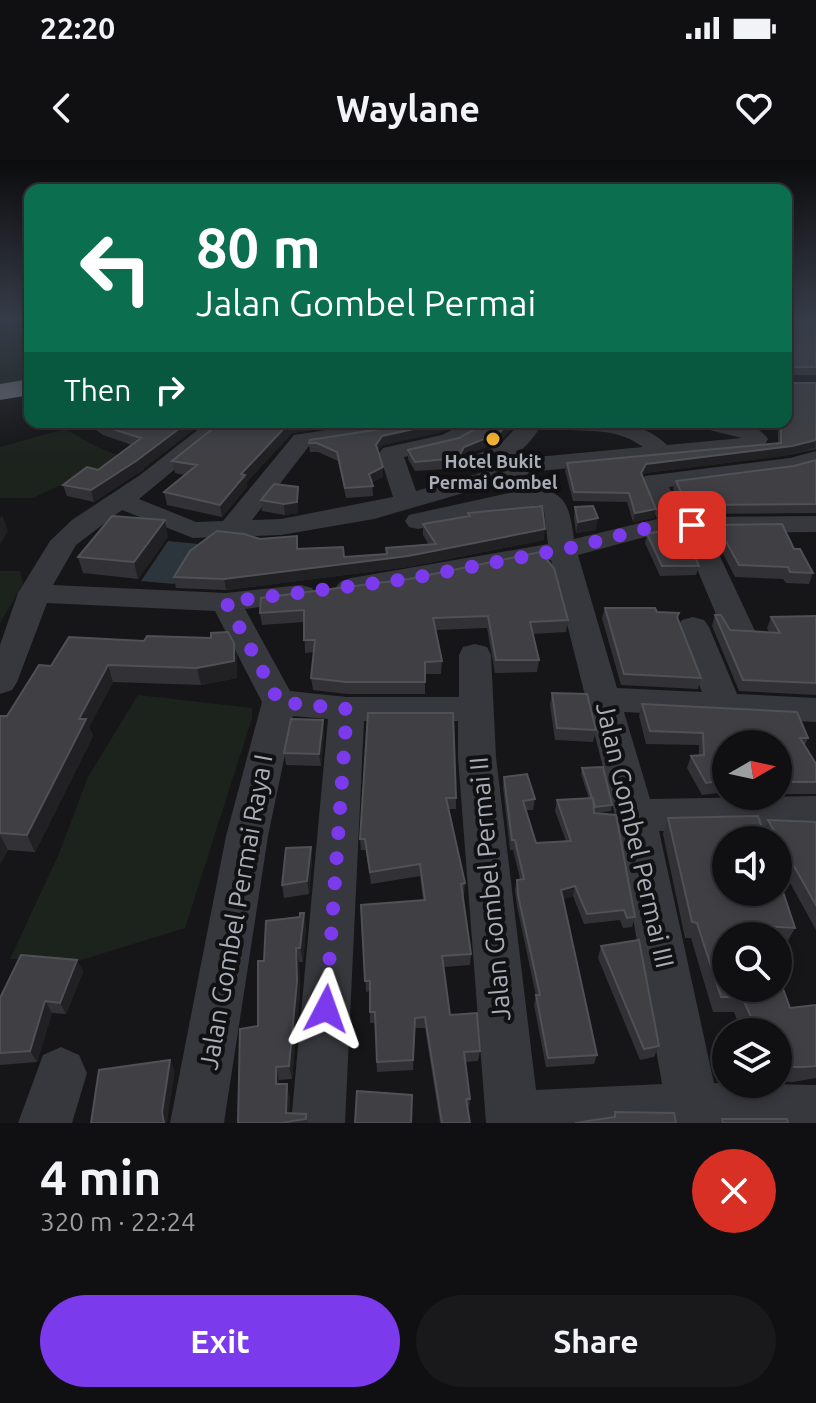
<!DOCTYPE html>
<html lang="en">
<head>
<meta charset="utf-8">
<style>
	:root { --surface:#101012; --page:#19191b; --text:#f1f3f6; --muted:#9c9d9f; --line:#303032; --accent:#7c3aed }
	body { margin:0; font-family:Ubuntu,sans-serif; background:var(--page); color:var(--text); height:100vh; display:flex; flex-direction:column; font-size:30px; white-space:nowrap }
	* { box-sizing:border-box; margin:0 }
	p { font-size:26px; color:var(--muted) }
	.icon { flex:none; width:44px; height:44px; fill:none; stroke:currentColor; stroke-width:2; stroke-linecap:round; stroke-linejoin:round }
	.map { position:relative; height:963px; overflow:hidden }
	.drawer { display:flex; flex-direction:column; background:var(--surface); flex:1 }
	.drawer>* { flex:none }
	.hud { position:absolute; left:24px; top:24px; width:768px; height:244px; border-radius:16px; box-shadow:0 4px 12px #0003,0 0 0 2px var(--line); background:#0b6e4f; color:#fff; overflow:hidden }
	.needle { width:52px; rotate:81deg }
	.tools { position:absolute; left:712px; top:570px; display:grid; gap:16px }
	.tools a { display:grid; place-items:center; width:80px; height:80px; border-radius:50%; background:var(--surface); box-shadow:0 4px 12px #0003,0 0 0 2px var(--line); font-size:40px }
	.pin { position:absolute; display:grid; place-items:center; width:68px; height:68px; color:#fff; margin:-34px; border-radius:16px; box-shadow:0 4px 12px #0006 }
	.me { position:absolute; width:88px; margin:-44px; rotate:4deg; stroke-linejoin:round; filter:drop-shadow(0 0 6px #0008) }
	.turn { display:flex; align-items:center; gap:28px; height:168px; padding:0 40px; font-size:36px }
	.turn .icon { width:104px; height:104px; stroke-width:2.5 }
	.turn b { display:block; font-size:56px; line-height:68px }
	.then { display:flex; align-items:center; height:76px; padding:0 40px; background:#0003; gap:16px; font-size:30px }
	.round { display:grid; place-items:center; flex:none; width:84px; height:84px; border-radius:42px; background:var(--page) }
	.headline { display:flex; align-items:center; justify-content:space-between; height:136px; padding:0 40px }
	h1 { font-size:48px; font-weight:700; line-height:60px }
	.action { display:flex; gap:16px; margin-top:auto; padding:16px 40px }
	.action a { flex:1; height:92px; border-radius:48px; background:var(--accent); color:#fff; font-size:32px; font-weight:700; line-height:92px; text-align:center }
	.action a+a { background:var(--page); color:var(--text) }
	.status { display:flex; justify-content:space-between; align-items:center; height:56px; padding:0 40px; background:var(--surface); direction:ltr }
	.status svg { height:22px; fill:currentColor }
	header { display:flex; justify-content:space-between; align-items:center; height:104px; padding:0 40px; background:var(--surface); font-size:36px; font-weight:700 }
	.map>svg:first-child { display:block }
	.green { fill:#1c231d }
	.water { fill:#2c353c }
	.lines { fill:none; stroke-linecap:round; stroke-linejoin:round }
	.minor { fill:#37383d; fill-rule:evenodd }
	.highway { fill:#63666e; fill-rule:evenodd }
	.wall { fill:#323236 }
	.shaded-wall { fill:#212124 }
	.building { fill:#3f3f44; stroke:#4f5156; stroke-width:2 }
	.route { stroke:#7c3aed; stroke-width:14; stroke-dasharray:0 25.2 }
	.poi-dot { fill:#f2b134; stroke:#111113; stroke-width:3 }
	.labels { text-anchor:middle; stroke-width:8; stroke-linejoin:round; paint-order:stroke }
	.far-poi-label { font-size:18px; font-weight:bold; fill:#a8adb8; stroke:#111113 }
	.near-street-label { font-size:26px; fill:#a8adb8; stroke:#111113 }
</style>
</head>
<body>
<div class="status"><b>22:20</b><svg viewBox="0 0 49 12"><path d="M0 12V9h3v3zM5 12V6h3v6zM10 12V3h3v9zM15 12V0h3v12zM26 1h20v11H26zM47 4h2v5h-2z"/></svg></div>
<header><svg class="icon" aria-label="back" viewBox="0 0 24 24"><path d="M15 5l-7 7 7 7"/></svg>Waylane<svg class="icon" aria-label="heart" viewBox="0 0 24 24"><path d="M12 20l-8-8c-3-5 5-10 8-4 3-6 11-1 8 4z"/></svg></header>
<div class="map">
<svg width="816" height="963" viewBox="0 0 816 963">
	<rect width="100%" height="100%" fill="#161618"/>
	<path class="green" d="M0,160H30V222L0,226Z
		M65,269L95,286L135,302L145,310L127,319L90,311L33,338H0V287Z
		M0,411H20L23,424L0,463Z
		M138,535L252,548V558L185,768L78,801L10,799L58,696L88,617Z"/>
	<path class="water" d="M168,381L199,384L174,424L141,421Z"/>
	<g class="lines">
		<path class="minor" d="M208,262H232L139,339L196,362L223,361L294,275L379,262H434L423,269L309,286L252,360L281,359L393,337L379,293L383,288L442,275L467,262H495L457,285L404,297L416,331L537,297L643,287C611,263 577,275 540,267C527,291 494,316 465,309L461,304L465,299L500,285L521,262C568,262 631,249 667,285L742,278L697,267L694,262C720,262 751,256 768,279L765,284L747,291L539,311L374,359L281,375L193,378L122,350L76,385L53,425L226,433L301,425L312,428L316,434L312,440L245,449L290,531L347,537H459V495L463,487L475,484L487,487L491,495L496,597L536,930L662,924L615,655L551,400L351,436L341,433L336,427L341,421L351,418L548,384L544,350L538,345L418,369L409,367L405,361L409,355L527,329C566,329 569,344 574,379L657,359L642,321L645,316L790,298L816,291V305L791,312L669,327L683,357L816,356V372L709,373L755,471L750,478L739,481L728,478L723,471L682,373L645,377L578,395L617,528L702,532L677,467L682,460L693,457L704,460L709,467L737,534L816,538V562L624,552L650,639L816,636V668L659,671L714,923L816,925V963H486L458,597V561H364L345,963H291L328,559L293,556L268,676L224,963H170L226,676L262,542L215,451L47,443L17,522L12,530L0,534V485L18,433L50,381L72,360L140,315Z
			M61,887L79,895L87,913L72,963H18L43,895Z"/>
		<path class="highway" d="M30,219V235L0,240V224Z"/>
	</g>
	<path class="wall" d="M786,160L787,162L791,160H816V215H786V223H816V289L789,295L645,313L642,317L656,349L654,358L633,362L627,342L573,341L565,311L567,303L778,283V262H786Z
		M85,262H203L138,313L94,342L67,336L63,325L98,310L132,285L103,275Z
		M253,262H360L292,273L246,323L247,327L222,357L167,345L164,332L185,315L175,313L172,301Z
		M487,262H518L498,282L464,296L459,306L447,309L415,311L408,299V290L459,278Z
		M408,270L441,272L382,285L378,291L383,307V317L372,322L373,336L346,338L338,301L318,292H310L309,283Z
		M816,300V353L685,354L673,329L676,321L794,306Z
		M298,327V353L285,355L262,351L261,340Z
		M575,347L596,370L576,373L574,358Z
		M468,353L544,380L408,407L226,430L176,428L174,417L260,379L298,389L344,397L386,394V388L429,385L423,375V364L468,356Z
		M717,365L794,389L813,413L809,424L786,423L783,419L735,417L714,376Z
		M647,374L699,406L696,415L660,416L645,383Z
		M168,377L138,419L83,413L78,397Z
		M261,438L568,460L566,472L533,474L539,500L537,512L495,513L487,468L436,470L442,501L441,514H425V534H347L313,530L311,518L314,492L305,493L304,462L262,465L260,453Z
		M605,448L657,452L677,457L701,518L698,529L621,525L602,458Z
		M715,455L730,470L769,472L767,468L771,457L816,456V535L739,531L712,466Z
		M144,481L234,483L237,499V518L201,525L113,522L89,567L93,576L35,692L8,690L0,704V556H7L51,506Z
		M552,533L596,570L593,582L555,580L550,545Z
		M642,544L808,578L805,585L816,604V634H778V584H726V632L702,635L687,608L691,596H699V585L646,584L639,556Z
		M368,553L456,638V649H449L465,723L464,735H462L471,794L470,805L444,807L450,855L480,891L478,901L465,902L470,939L469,948L467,949L470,963H440L425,868H415L413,910L377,912L375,863H370V831L366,832L361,745L423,740L420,716L371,724L366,690H361L360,679Z
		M323,560L324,572L321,606L286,605L284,593Z
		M582,608L612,645L611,651L594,653L635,757L632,767L623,768L620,760L584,764L573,736L563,739L597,895L594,904L546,907L534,845L536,836L517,746L515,730L517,720L520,719L513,690H510L503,627L504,617L535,639L533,650H526L536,683L566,681L555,651L557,640L589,639L581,614Z
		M668,658L763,671L768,660L816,662V770L778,701V680H767L764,676L795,768L786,784L778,783V776H726L790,848L816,845V918L793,922L778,921V872H742L734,852H713L691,778H685L663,674Z
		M312,699L309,734L284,738L282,725Z
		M304,753L306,767L303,802H299L300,835L292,919L279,920V924L290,937L289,953L306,954L308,963H238L258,866L264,801Z
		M601,786L659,886L654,897L640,900L598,798Z
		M77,800L83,812L66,854L52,853L37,902L0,905V838Z"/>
	<path class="shaded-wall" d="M188,262H203L138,313L94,342L91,330Z
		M290,262H360L292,273L246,323L247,327L222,357L220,345L241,314Z
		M444,262H461L441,272L382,285L376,294V285L382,276Z
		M510,262H518L498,282L464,296L459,306L447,309V299L464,287Z
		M816,280L815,288L789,295L645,313L639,322L641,313L646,304Z
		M383,307V317L370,323L369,314Z
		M298,327V353L285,355L284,344Z
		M656,349L654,358L633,362L635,353Z
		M2,355L8,371L0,384V358Z
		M598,358L596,370L576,373L578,362Z
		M165,360L168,377L138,419L134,402Z
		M545,369L544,380L408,407L226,430L224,419Z
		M234,483L237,499V518L201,525L197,508Z
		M108,505L113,522L89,567L93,576L35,692L27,675L79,559Z
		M323,560L324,572L321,606L319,594Z
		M0,675L8,690L0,704Z
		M311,687L312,699L309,734L307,721Z
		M575,726L573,736L559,741L561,730Z
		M304,753L306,767L303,802L300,788Z
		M296,788L299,802L300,835L292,919L289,906Z
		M77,800L83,812L66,854L60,843Z
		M45,841L52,853L37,902L30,891Z
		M170,900L175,911L167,963H164L162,952Z
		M276,907L279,920V936L276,924Z
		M287,924L290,937L289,962L286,953Z"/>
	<path class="building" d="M786,160L787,162L791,160H816V207H786V223H816V280L792,286L646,304L641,313L656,349L635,353L629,333L574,332L567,303L781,283V262H786Z
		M97,262H188L136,301L91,330L63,325L87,307L98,310L141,278L100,265Z
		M221,262H290L241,314L245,315L220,345L164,332L197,305L172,301Z
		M423,262H444L441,263L382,276L376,285L383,307L369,314L373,326L345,328L337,292L317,283H309L310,280L407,265L408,270Z
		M487,262H510L499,273L464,287L459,296L447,299L415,302L408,290L459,278Z
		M816,300V344L687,345L676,321L794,306Z
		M274,324L298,327L297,342L284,344L261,340Z
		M542,346L545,369L408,396L224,419L174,417L190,391L217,371L244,374L260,379L297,376V389L343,387L344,397L387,394L386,388L436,384L423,364L470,356L468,353Z
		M593,346L598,358L578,362L575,347Z
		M112,356L165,360L134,402L78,397Z
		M782,364L794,389H800L813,413L790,412L788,407L739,405L717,365Z
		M682,367L699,406H662L647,374Z
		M540,392L554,408L568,460L530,462L539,500H496L488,456L433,458L442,501L425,502V522H346L311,518L315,480H304V450L260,453L261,438L409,419Z
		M605,448H655L657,452L679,453L677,457L701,518L624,514Z
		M715,455H721L730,470L780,473L771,457L816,456V523L743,520Z
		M228,472L234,483V501L197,508L108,505L79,559H86L27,675L0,673V556H7L39,505L51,506L69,477L144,481L147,476L211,478V473Z
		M552,533L587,534L596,570L557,568Z
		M642,544L797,552L808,578H800L816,604V622H778V584H726V620L706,623L691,596L704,595L703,573L650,571Z
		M368,553H453L456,638H446L465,723L461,724L471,794L442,796L450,855L477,853L480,891L464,892L470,939H466L470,963H442L425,857L415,858L413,900L377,902L375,852H370V821H365L361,745L425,740L420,704L370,712L365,679H360Z
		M291,559L323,560L319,594L284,593Z
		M603,607L612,645L595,647L593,638H592L582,608Z
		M527,614L535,639L523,641L536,683L571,681L557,640L593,638L594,653L616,655L635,757L627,758L624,750L587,754L575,726L561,730L597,895L548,898L536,835H540L518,735L517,720L524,719L515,680H512L504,617Z
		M758,656L766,680H726V732H778V717L795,768L760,766L764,776H726V828H778V815L790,848L816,845V906L804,907H778V872H758L742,837H721L697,763L692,762L668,658Z
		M768,660L816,662V745Z
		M311,687L307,721L282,725L286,688Z
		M300,753H304L300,788H296L297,821L289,906L276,907V924H287L286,953L306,954V959L280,963H238L240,869L258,866V801H264L266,761L300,757Z
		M639,780L659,886L644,889L601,786Z
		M21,795L77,800L60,843L45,841L30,891L0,893V838Z
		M170,900L162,952L164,963H91L99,910Z
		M357,931L412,935L411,963H355Z
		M615,952L674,953L676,963H575L615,957Z
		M722,959H787L788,963H723Z"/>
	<linearGradient id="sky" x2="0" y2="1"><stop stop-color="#0c0c0d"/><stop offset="0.54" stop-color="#363c48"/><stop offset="1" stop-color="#363c48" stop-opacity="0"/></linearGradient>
	<rect width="816" height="295" fill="url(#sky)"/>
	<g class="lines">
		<path class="route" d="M326,849L347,549L279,542L226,442L408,419L575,387L644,369L692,365"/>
	</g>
	<circle class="poi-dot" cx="493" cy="279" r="8"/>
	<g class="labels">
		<g class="far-poi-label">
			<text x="493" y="308">Hotel Bukit<tspan x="493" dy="21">Permai Gombel</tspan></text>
		</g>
		<g class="near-street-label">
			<text transform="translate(635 675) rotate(77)" y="9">Jalan Gombel Permai III</text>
			<text transform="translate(490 729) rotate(-95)" y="9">Jalan Gombel Permai II</text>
			<text transform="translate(236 752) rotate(-80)" y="9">Jalan Gombel Permai Raya I</text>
		</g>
	</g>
</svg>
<div class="tools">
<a><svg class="needle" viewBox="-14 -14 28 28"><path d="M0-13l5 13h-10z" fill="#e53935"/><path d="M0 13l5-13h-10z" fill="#9c9d9f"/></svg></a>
<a><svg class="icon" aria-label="sound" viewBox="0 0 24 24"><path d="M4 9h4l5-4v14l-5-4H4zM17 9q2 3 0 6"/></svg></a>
<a><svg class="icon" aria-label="search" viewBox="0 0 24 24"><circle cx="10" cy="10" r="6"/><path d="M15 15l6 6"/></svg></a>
<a><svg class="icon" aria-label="layers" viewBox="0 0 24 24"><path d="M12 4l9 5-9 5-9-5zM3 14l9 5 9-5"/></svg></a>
</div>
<div class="pin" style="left:692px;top:365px;background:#d93025"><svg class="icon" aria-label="arrive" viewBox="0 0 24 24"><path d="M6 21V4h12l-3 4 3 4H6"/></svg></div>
<svg class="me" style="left:326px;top:849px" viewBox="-20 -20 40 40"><path d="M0-17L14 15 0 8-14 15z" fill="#7c3aed" stroke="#fff" stroke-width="4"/></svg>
<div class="hud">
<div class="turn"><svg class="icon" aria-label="left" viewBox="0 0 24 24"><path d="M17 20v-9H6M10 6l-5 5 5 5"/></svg><div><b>80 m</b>Jalan Gombel Permai</div></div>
<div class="then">Then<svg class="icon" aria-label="right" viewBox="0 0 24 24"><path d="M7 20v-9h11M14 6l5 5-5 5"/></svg></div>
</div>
</div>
<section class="drawer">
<div class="headline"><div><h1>4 min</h1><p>320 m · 22:24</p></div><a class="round" style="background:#d93025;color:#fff"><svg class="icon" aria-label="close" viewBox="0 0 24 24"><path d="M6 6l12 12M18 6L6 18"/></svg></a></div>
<div class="action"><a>Exit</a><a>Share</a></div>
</section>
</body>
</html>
